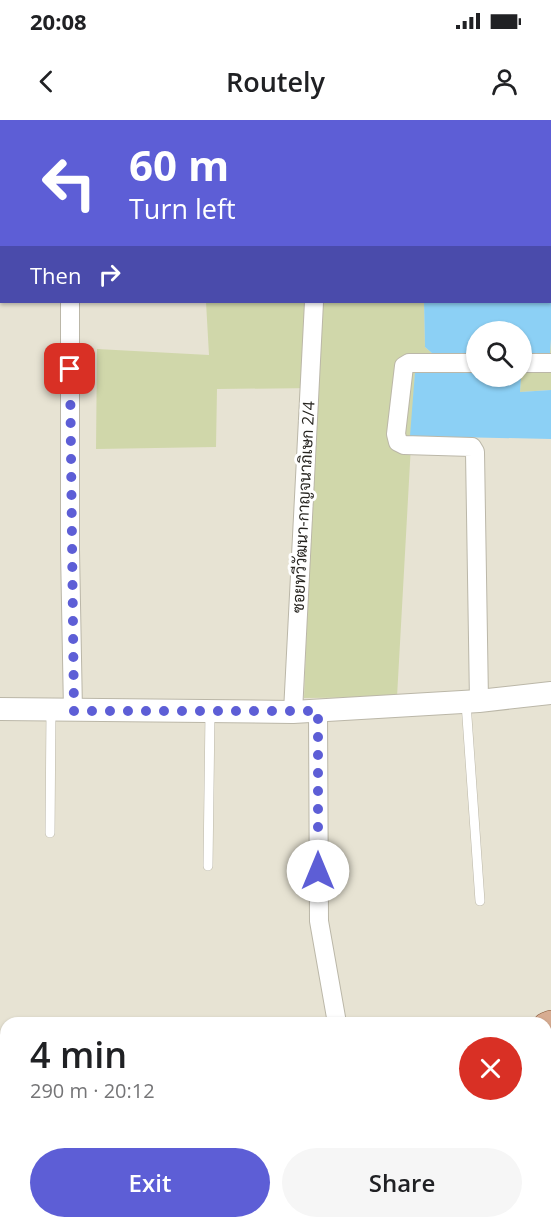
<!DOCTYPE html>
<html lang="en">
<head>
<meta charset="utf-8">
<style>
	:root { --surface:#fff; --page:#f6f6f6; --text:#202124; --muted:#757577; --accent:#5d5ed6 }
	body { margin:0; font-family:"Open Sans",Sarabun,sans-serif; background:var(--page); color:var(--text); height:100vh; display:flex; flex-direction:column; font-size:22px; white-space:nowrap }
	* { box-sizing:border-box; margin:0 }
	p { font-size:20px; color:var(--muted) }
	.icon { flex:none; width:33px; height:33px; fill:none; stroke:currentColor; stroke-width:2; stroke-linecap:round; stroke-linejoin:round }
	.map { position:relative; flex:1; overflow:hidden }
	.panel { position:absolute; left:0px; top:897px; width:552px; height:212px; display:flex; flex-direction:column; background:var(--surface); border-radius:18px 18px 0 0; box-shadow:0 2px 4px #0004 }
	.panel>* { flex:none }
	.top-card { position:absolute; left:0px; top:0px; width:552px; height:183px; box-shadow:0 2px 4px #0004; background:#5d5ed6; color:#fff; overflow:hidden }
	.buttons { position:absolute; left:466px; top:201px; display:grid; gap:12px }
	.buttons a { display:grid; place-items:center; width:66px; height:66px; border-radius:50%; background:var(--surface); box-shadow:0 2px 4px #0004; font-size:30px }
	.pin { position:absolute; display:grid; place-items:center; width:51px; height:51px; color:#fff; margin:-26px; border-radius:12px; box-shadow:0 3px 9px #0006 }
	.me { position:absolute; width:66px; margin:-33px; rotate:0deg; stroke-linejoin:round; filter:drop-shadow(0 0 4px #0008) }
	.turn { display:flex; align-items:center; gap:21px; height:126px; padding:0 30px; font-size:27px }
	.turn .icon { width:78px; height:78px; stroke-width:2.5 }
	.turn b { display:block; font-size:42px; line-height:51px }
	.then { display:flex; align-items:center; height:57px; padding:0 30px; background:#0003; gap:12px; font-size:22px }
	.round { display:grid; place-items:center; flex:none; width:63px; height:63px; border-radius:32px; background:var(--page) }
	.head { display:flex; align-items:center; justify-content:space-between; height:102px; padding:0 30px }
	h1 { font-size:36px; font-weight:600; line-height:45px }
	.cta { display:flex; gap:12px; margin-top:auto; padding:12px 30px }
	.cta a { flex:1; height:69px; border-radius:36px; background:var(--accent); color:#fff; font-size:24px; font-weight:600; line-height:69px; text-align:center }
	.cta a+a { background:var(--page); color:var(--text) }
	.status { display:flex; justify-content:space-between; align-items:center; height:42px; padding:0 30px; background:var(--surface); direction:ltr }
	.status svg { height:16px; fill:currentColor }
	header { display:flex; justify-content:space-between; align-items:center; height:78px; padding:0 30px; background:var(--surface); font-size:27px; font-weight:600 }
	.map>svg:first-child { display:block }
	.green { fill:#d0d7aa }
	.water { fill:#8cd0f5 }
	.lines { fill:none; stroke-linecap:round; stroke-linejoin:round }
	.service-casing { stroke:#bbb7a8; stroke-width:10 }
	.minor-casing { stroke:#bbb7a8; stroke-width:20 }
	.tertiary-casing { stroke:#bbb7a8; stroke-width:24 }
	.primary-casing { stroke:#885939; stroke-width:28 }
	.service { stroke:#fff; stroke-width:9 }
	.minor { stroke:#fff; stroke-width:18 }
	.tertiary { stroke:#fff; stroke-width:22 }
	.primary { stroke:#d7ac91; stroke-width:27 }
	.route { stroke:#5d5ed6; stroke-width:10; stroke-dasharray:0 18 }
	.labels { text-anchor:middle; stroke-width:6; stroke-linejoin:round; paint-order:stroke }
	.street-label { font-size:16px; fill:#272520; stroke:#fff }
</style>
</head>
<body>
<div class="status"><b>20:08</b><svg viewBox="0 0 49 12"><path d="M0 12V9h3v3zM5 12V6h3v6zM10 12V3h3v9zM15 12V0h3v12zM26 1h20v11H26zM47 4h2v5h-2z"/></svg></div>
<header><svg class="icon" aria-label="back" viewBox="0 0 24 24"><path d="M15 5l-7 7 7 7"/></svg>Routely<svg class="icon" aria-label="person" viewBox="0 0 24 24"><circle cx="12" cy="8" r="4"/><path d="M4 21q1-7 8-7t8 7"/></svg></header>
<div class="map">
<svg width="551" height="1108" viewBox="0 0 551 1108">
	<rect width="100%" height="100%" fill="#e7e3d3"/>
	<path class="green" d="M87,0H437L87,2Z
		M206,182H424L425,227L434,235L477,251L415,253L397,577L304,578L316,268L217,269L216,327L96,329L97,229L209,235Z
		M551,219V270L520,272L522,233L550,232Z
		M52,1102L265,1103L250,1108H36Z"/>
	<path class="water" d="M437,0H551V219L550,233H522V212H477V234L434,235L425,227L424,182H550V2Z
		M477,251V256L521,257L520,272L551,270V319L410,316L415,252Z"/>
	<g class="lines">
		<g class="service-casing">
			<path id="service" d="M466,583L480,781
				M50,713L51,590
				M208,746L210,593"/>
		</g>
		<g class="minor-casing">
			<path id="minor" d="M212,0V2
				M71,2V0
				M70,182V430L73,591
				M477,243H409L404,246L396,314L398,322L404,325L472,327L475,332L479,581
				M522,243H551
				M318,591L319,801L337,903
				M293,592L314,182
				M376,1102L377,1108"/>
		</g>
		<g class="tertiary-casing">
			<path id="tertiary" d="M0,589L293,592L479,581L551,573"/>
		</g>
		<g class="primary-casing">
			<path id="primary" d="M546,906L551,904
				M546,942L551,940
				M546,986L551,984
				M546,1018L551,1016
				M0,1105L6,1102
				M79,1108L95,1102
				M209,1108L224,1102
				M293,1108L309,1102"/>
		</g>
		<use href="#service" class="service"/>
		<use href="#minor" class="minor"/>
		<use href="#tertiary" class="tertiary"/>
		<use href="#primary" class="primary"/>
	</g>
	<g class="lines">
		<path class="route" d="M70,249L74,591H318V751"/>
	</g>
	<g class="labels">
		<g class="street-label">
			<text transform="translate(303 387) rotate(-87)" y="6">ซอยทวีวัฒนา-กาญจนาภิเษก 2/4</text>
		</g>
	</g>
</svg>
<div class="buttons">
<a><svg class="icon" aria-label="search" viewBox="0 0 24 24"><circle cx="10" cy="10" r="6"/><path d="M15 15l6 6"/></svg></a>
</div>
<div class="pin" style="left:70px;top:249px;background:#d93025"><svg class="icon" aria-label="arrive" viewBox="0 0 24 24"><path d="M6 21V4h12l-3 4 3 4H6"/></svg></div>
<svg class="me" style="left:318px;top:751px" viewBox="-20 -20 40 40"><circle r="19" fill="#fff"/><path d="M0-13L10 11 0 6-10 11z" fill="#5d5ed6"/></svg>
<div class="top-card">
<div class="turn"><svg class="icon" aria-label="left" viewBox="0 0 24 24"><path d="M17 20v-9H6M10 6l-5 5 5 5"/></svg><div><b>60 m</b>Turn left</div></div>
<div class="then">Then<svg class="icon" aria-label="right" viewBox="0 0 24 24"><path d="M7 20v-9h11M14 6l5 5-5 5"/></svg></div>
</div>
<section class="panel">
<div class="head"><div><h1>4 min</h1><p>290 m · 20:12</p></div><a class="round" style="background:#d93025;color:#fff"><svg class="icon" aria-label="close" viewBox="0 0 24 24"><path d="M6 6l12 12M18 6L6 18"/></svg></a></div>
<div class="cta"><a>Exit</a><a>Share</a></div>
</section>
</div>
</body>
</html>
